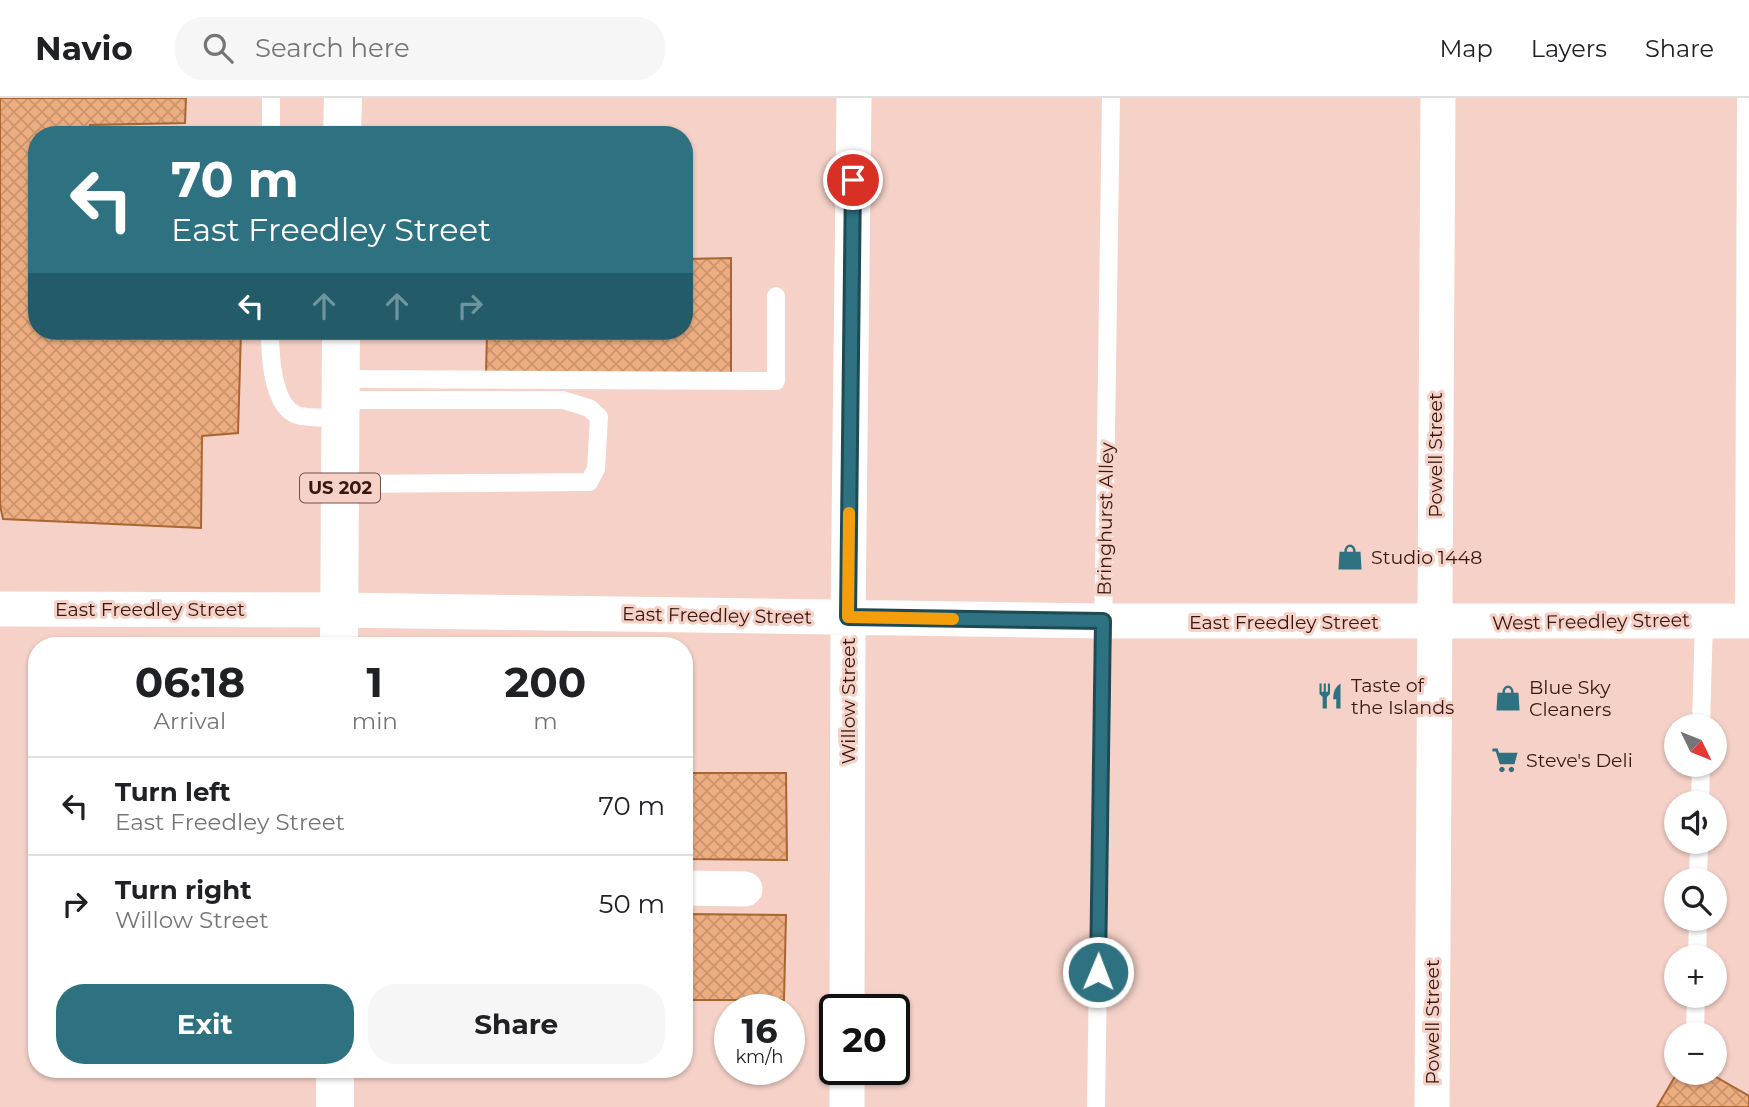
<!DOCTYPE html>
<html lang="en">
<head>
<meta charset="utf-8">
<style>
	:root { --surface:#fff; --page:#f6f6f6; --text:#202124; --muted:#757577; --line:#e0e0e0; --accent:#2e7282 }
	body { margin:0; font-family:Montserrat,sans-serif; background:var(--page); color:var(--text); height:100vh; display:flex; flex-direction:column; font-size:26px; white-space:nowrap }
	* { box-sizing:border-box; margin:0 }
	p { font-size:23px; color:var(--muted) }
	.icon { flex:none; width:38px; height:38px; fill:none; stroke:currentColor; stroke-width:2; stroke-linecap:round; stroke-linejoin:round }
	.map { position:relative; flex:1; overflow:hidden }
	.details { position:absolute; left:28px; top:539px; width:665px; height:441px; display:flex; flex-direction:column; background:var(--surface); border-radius:28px; box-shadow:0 2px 5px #0004 }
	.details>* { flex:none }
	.guide { position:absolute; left:28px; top:28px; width:665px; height:214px; border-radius:28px; box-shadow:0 2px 5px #0004; background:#2e7282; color:#fff; overflow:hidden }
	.needle { width:46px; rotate:133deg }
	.buttons { position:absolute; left:1664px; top:616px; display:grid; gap:14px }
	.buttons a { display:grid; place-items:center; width:63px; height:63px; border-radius:50%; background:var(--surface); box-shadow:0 2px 5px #0004; font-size:35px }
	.speed { position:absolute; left:714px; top:896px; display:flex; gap:14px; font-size:35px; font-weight:700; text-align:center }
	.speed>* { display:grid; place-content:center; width:91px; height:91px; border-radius:50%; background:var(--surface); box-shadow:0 2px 5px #0004; line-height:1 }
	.speed small { font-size:18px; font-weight:400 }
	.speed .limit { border:4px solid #111; border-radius:10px; background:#fff; color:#111 }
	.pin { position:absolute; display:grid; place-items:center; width:60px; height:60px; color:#fff; margin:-30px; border:4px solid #fff; border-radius:50%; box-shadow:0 2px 7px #0007 }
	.me { position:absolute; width:77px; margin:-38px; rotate:1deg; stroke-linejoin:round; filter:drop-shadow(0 0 5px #0008) }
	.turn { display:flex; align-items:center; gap:24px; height:147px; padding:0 28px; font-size:32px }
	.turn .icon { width:91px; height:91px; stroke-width:2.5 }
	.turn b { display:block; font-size:49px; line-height:60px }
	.lanes { display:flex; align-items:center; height:66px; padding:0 28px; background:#0003; justify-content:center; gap:35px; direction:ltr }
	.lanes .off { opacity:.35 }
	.eta { display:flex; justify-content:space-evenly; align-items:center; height:119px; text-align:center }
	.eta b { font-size:42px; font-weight:700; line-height:49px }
	.button { display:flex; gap:14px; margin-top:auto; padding:14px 28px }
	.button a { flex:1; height:80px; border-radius:28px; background:var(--accent); color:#fff; font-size:28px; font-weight:700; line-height:80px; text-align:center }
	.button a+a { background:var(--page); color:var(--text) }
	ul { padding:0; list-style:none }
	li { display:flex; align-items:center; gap:21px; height:98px; padding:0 28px; border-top:2px solid var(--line) }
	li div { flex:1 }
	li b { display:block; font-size:26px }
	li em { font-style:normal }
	header { display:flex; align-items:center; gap:42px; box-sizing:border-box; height:98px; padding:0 35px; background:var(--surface); border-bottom:2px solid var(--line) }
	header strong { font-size:33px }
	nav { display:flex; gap:38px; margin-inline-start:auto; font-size:24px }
	.search { width:490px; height:63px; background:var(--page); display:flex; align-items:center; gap:18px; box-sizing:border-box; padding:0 24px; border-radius:28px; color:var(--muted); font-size:26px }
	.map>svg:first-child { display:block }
	.building { fill:url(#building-cross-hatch); stroke:#a96631; stroke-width:2 }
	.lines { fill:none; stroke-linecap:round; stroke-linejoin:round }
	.service { stroke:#fff; stroke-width:18 }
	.minor { stroke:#fff; stroke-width:35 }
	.trunk { stroke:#fff; stroke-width:38 }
	.route-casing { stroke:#1e4a54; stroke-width:18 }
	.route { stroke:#2e7282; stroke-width:12 }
	.slow { stroke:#f59e0b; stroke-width:12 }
	.labels { text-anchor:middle; stroke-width:6; stroke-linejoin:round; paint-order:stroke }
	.shield { fill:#f5d1c7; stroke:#704f46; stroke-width:2 }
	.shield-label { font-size:18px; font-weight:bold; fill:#37170e }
	.street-label { font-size:19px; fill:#37170e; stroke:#f5d1c7 }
	.poi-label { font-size:19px; fill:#37170e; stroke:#f5d1c7; text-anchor:start }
</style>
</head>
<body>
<header>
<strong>Navio</strong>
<div class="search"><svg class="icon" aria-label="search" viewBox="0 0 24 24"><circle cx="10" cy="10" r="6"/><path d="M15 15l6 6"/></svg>Search here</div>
<nav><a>Map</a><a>Layers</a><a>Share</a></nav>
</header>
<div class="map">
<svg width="1749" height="1009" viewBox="0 0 1749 1009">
	<defs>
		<pattern id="building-cross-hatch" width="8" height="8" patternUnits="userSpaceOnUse" patternTransform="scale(1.75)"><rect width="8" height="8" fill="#ecad80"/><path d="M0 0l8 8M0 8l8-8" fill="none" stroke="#cb946d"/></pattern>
	</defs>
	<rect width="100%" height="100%" fill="#f5d1c7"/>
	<path class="building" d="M0,0H186L185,25L90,27V37H37V233H241L238,335L202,338L201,430L3,421L0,407Z
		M731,160V277L486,276L487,233H684V161Z
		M684,675H786L787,762L684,761Z
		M684,816L786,817L784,902H684Z
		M410,971H498V977L410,975Z
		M1677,975H1709L1749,998V1009H1657Z"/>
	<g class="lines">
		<path class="service" d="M271,0V37
			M270,233C270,256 272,308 297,317C309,321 328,319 340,320
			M340,281L776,283V198
			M340,386L589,384L596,371L599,319L589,310L563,302H341
			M1744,523L1746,0
			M1701,628L1704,522
			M1700,705L1701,667
			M1698,782L1699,744
			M1697,859L1698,821
			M1695,933L1696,898
			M1096,1009L1111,0"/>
		<path class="minor" d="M0,511L339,512L1103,523H1749
			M684,790L745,791
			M847,912L848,519L854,0
			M847,1009V971
			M1432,1009L1438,0"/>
		<path class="trunk" d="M342,37L343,0
			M339,548L341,233
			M335,1009V971"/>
	</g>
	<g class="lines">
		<g class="route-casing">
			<path id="route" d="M853,82L848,519L1103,523L1098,874"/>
		</g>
		<use href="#route" class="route"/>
		<path class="slow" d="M849,415L848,519L953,521"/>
	</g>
	<defs>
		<g id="shop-bare" transform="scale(2.1)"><path d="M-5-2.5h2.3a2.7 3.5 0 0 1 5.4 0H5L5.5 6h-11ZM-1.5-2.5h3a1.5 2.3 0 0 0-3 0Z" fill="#2e7282" stroke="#f5d1c7" stroke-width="2.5" paint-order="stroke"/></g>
		<g id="restaurant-bare" transform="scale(2.1)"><path d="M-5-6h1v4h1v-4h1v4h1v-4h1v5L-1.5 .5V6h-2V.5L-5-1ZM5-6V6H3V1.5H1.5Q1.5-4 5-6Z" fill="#2e7282" stroke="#f5d1c7" stroke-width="2.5" paint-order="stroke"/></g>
		<g id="supermarket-bare" transform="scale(2.1)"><path d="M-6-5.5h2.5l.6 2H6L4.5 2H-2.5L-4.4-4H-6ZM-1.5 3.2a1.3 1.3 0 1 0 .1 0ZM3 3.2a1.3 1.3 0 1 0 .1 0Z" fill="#2e7282" stroke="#f5d1c7" stroke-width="2.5" paint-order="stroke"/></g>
	</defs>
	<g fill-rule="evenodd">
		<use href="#shop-bare" x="1350" y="459"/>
		<use href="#restaurant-bare" x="1330" y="598"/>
		<use href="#shop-bare" x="1508" y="600"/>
		<use href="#supermarket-bare" x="1505" y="662"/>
	</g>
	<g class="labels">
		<rect class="shield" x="300" y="375.5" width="80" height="29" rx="5"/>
		<g class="shield-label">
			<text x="340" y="396">US 202</text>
		</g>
		<g class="street-label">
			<text transform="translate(1435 357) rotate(-90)" y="7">Powell Street</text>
			<text transform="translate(1105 421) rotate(-89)" y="7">Bringhurst Alley</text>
			<text x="150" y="518">East Freedley Street</text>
			<text transform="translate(717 517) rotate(1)" y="7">East Freedley Street</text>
			<text transform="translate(1591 523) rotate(-1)" y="7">West Freedley Street</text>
			<text x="1284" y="531">East Freedley Street</text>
			<text transform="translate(848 603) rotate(-90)" y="7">Willow Street</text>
			<text transform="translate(1432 924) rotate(-90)" y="7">Powell Street</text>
		</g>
		<g class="poi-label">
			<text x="1371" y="466">Studio 1448</text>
			<text x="1351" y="594">Taste of<tspan x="1351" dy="22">the Islands</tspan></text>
			<text x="1529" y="596">Blue Sky<tspan x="1529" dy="22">Cleaners</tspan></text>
			<text x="1526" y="669">Steve's Deli</text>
		</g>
	</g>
</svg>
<div class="buttons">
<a><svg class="needle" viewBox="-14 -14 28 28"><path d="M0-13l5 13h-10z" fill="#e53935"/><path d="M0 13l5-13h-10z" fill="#757577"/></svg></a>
<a><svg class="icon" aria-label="sound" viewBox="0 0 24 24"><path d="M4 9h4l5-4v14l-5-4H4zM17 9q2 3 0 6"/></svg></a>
<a><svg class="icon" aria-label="search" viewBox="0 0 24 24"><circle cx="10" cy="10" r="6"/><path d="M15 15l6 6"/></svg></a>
<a>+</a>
<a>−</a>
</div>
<div class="speed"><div>16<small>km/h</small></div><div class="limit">20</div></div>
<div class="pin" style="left:853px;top:82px;background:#d93025"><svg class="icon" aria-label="arrive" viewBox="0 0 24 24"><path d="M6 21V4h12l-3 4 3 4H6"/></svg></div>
<svg class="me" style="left:1098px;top:874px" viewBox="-20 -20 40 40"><circle r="17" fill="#2e7282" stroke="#fff" stroke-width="3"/><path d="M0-11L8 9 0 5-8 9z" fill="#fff"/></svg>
<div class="guide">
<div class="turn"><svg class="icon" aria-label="left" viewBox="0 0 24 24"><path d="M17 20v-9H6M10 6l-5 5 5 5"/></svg><div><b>70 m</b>East Freedley Street</div></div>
<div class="lanes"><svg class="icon" aria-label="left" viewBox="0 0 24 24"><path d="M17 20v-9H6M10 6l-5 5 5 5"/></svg><svg class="icon off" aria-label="ahead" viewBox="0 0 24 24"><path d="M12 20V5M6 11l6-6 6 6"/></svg><svg class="icon off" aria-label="ahead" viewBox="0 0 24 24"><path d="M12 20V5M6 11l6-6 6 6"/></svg><svg class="icon off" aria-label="right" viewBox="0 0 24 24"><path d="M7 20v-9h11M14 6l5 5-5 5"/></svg></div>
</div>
<section class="details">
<div class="eta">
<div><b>06:18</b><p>Arrival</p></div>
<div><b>1</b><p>min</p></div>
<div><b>200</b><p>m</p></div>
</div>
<ul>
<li><svg class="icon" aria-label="left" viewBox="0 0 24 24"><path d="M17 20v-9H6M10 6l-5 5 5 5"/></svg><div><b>Turn left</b><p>East Freedley Street</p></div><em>70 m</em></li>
<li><svg class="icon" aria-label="right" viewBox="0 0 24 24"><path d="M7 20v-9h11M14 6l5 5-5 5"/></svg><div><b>Turn right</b><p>Willow Street</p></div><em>50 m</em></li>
</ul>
<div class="button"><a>Exit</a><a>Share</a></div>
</section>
</div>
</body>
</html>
